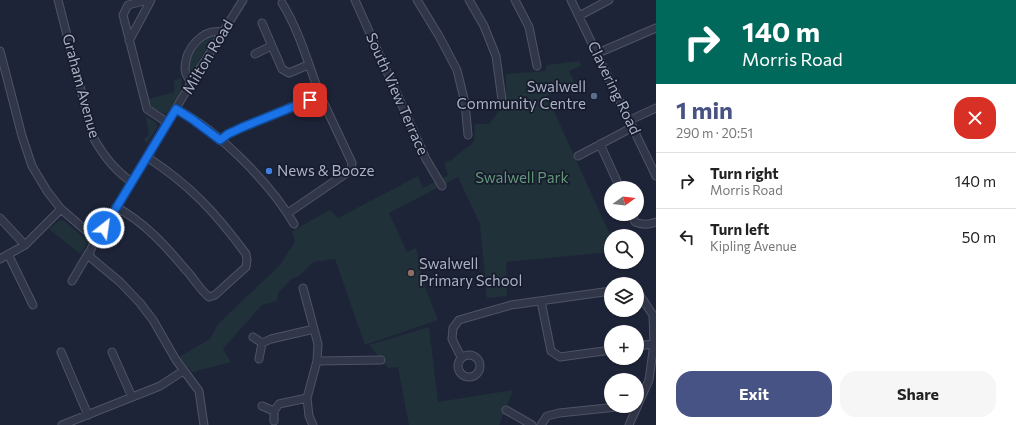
<!DOCTYPE html>
<html lang="en">
<head>
<meta charset="utf-8">
<style>
	:root { --surface:#fff; --page:#f6f6f6; --text:#222; --muted:#767676; --line:#e0e0e0; --accent:#485385 }
	body { margin:0; font-family:Commissioner,sans-serif; background:var(--page); color:var(--text); height:100vh; display:flex; flex-direction:column; font-size:15px; white-space:nowrap }
	* { box-sizing:border-box; margin:0 }
	p { font-size:13px; color:var(--muted) }
	.icon { flex:none; width:22px; height:22px; fill:none; stroke:currentColor; stroke-width:2; stroke-linecap:round; stroke-linejoin:round }
	.map { position:relative; flex:1; overflow:hidden }
	.panel { display:flex; flex-direction:column; background:var(--surface); width:360px }
	.panel>* { flex:none }
	.hud { background:#00695c; color:#fff; overflow:hidden }
	.needle { width:26px; rotate:75deg }
	.buttons { position:absolute; left:604px; top:181px; display:grid; gap:8px }
	.buttons a { display:grid; place-items:center; width:40px; height:40px; border-radius:50%; background:var(--surface); box-shadow:0 1px 3px #0004; font-size:20px }
	.pin { position:absolute; display:grid; place-items:center; width:34px; height:34px; color:#fff; margin:-17px; border-radius:8px; box-shadow:0 2px 6px #0006 }
	.me { position:absolute; width:44px; margin:-22px; rotate:30deg; stroke-linejoin:round; filter:drop-shadow(0 0 3px #0008) }
	.turn { display:flex; align-items:center; gap:14px; height:84px; padding:0 20px; font-size:18px }
	.turn .icon { width:52px; height:52px; stroke-width:2.5 }
	.turn b { display:block; font-size:28px; line-height:34px }
	.round { display:grid; place-items:center; flex:none; width:42px; height:42px; border-radius:16px; background:var(--page) }
	.summary { display:flex; align-items:center; justify-content:space-between; height:68px; padding:0 20px }
	h1 { font-size:24px; font-weight:700; line-height:30px; color:var(--accent) }
	.cta { display:flex; gap:8px; margin-top:auto; padding:8px 20px }
	.cta a { flex:1; height:46px; border-radius:16px; background:var(--accent); color:#fff; font-size:16px; font-weight:700; line-height:46px; text-align:center }
	.cta a+a { background:var(--page); color:var(--text) }
	ul { padding:0; list-style:none }
	li { display:flex; align-items:center; gap:12px; height:56px; padding:0 20px; border-top:1px solid var(--line) }
	li div { flex:1 }
	li b { display:block; font-size:15px }
	li em { font-style:normal }
	main { display:flex; flex:1; min-height:0 }
	.map>svg:first-child { display:block }
	.green { fill:#203139 }
	.lines { fill:none; stroke-linecap:round; stroke-linejoin:round }
	.street-casing { stroke:#4f5366; stroke-width:9 }
	.street { stroke:#313648; stroke-width:7 }
	.route-casing { stroke:#114b97; stroke-width:10 }
	.route { stroke:#1a73e8; stroke-width:7 }
	.service-dot { fill:#5c6f8a; stroke:#171c2d; stroke-width:1.5 }
	.shop-dot { fill:#3f7fe0; stroke:#171c2d; stroke-width:1.5 }
	.education-dot { fill:#8d6e63; stroke:#171c2d; stroke-width:1.5 }
	.labels { text-anchor:middle; stroke-width:3.5; stroke-linejoin:round; paint-order:stroke }
	.street-label { font-size:15px; fill:#abb0c5; stroke:#171c2d }
	.poi-label { font-size:15px; fill:#abb0c5; stroke:#171c2d; text-anchor:start }
	.park-label { font-size:15px; fill:#629779; stroke:#171c2d }
</style>
</head>
<body>
<main>
<div class="map">
<svg width="656" height="425" viewBox="0 0 656 425">
	<rect width="100%" height="100%" fill="#1e2438"/>
	<path class="green" d="M209,36H214L191,74C182,61 199,43 209,36Z
		M580,61L581,66L569,71L575,83L547,96L611,237V252L506,262L507,296L487,298L480,224L458,177L389,213L407,252L416,248L423,282L438,320L365,345L335,259L313,262L299,276L291,279L278,293L277,301L262,305L223,349L231,362L192,372L179,357L210,339L218,324L280,265L295,242L292,231L330,210L338,218L418,176L423,188L448,175L444,163L451,160L474,142L475,124H489L506,102V74L545,71L547,65Z
		M181,78C185,91 172,104 166,114L152,108L149,99L174,92V81Z
		M146,117C151,120 158,122 157,128L146,144L144,139L149,135Z
		M60,220L64,221L87,240V244L80,254L49,229Z
		M429,327L438,402L513,390L499,425H409L398,367L388,368L369,345Z"/>
	<g class="lines">
		<g class="street-casing">
			<path id="street" d="M58,0L93,137C103,155 115,171 132,182
				M148,0L128,5L123,15L147,109L168,123
				M355,0L426,159L442,186
				M417,0L439,36L457,70L465,103L468,135
				M469,0L484,26L496,56L502,100
				M515,0L529,27L537,66
				M571,0L656,176
				M282,3C300,32 308,64 320,95
				M579,16L609,0
				M262,23L282,69L289,73L308,65
				M129,41L151,0
				M0,51L22,136L32,166L47,191L61,209L83,228L89,233L96,234
				M598,53L656,28
				M255,54L271,46
				M191,83C189,79 185,74 185,69C185,49 202,28 223,32
				M176,109C218,130 271,184 294,224
				M630,120L656,108
				M220,140L228,134L243,127L320,95L352,163L351,170L288,213
				M600,144L620,188
				M578,156L633,127
				M116,207C144,222 165,245 185,269C194,278 199,289 209,297L215,295L246,267L247,260L246,254C216,213 190,185 147,157
				M632,214L635,222C643,225 648,225 656,222
				M0,218L25,245
				M96,234L101,231L105,227L191,83L243,0
				M96,234C97,243 88,248 90,257L120,282L140,303L153,320L176,360L199,391L204,425
				M8,254L33,305
				M0,259L25,245L61,209
				M72,281L89,252
				M303,288L318,344L317,361L307,398L309,416L313,425
				M637,291L653,315
				M541,301L551,351L560,357L611,350
				M253,337L262,343
				M637,346L654,344
				M61,352L88,415
				M112,352L132,397
				M458 366a11 11 0 1 1 22 0a11 11 0 1 1-22 0Z
				M461,357L452,339L453,328L459,320L511,305L611,291
				M259,359L262,343L271,339L314,329
				M317,361L381,360
				M262,406L274,411
				M506,410L532,425
				M274,421V411L279,404L307,398
				M62,425L160,386L183,371
				M541,425L547,416L559,413L627,406
				M629,425L649,380L654,344L653,315"/>
		</g>
		<use href="#street" class="street"/>
	</g>
	<g class="lines">
		<g class="route-casing">
			<path id="route" d="M104,228L176,109L192,119L220,140L228,134L243,127L310,100"/>
		</g>
		<use href="#route" class="route"/>
	</g>
	<circle class="service-dot" cx="594" cy="96" r="4"/>
	<circle class="shop-dot" cx="269" cy="171" r="4"/>
	<circle class="education-dot" cx="411" cy="273" r="4"/>
	<g class="labels">
		<g class="street-label">
			<text transform="translate(208 57) rotate(-59)" y="5">Milton Road</text>
			<text transform="translate(81 86) rotate(75)" y="5">Graham Avenue</text>
			<text transform="translate(614 88) rotate(64)" y="5">Clavering Road</text>
			<text transform="translate(397 94) rotate(66)" y="5">South View Terrace</text>
		</g>
		<g class="poi-label">
			<text x="586" y="92" text-anchor="end">Swalwell<tspan x="586" dy="17">Community Centre</tspan></text>
			<text x="277" y="176">News &amp; Booze</text>
			<text x="419" y="269">Swalwell<tspan x="419" dy="17">Primary School</tspan></text>
		</g>
		<g class="park-label">
			<text x="522" y="183">Swalwell Park</text>
		</g>
	</g>
</svg>
<div class="buttons">
<a><svg class="needle" viewBox="-14 -14 28 28"><path d="M0-13l5 13h-10z" fill="#e53935"/><path d="M0 13l5-13h-10z" fill="#767676"/></svg></a>
<a><svg class="icon" aria-label="search" viewBox="0 0 24 24"><circle cx="10" cy="10" r="6"/><path d="M15 15l6 6"/></svg></a>
<a><svg class="icon" aria-label="layers" viewBox="0 0 24 24"><path d="M12 4l9 5-9 5-9-5zM3 14l9 5 9-5"/></svg></a>
<a>+</a>
<a>−</a>
</div>
<div class="pin" style="left:310px;top:100px;background:#d93025"><svg class="icon" aria-label="arrive" viewBox="0 0 24 24"><path d="M6 21V4h12l-3 4 3 4H6"/></svg></div>
<svg class="me" style="left:104px;top:228px" viewBox="-20 -20 40 40"><circle r="17" fill="#1a73e8" stroke="#fff" stroke-width="3"/><path d="M0-11L8 9 0 5-8 9z" fill="#fff"/></svg>
</div>
<section class="panel">
<div class="hud">
<div class="turn"><svg class="icon" aria-label="right" viewBox="0 0 24 24"><path d="M7 20v-9h11M14 6l5 5-5 5"/></svg><div><b>140 m</b>Morris Road</div></div>
</div>
<div class="summary"><div><h1>1 min</h1><p>290 m · 20:51</p></div><a class="round" style="background:#d93025;color:#fff"><svg class="icon" aria-label="close" viewBox="0 0 24 24"><path d="M6 6l12 12M18 6L6 18"/></svg></a></div>
<ul>
<li><svg class="icon" aria-label="right" viewBox="0 0 24 24"><path d="M7 20v-9h11M14 6l5 5-5 5"/></svg><div><b>Turn right</b><p>Morris Road</p></div><em>140 m</em></li>
<li><svg class="icon" aria-label="left" viewBox="0 0 24 24"><path d="M17 20v-9H6M10 6l-5 5 5 5"/></svg><div><b>Turn left</b><p>Kipling Avenue</p></div><em>50 m</em></li>
</ul>
<div class="cta"><a>Exit</a><a>Share</a></div>
</section>
</main>
</body>
</html>
